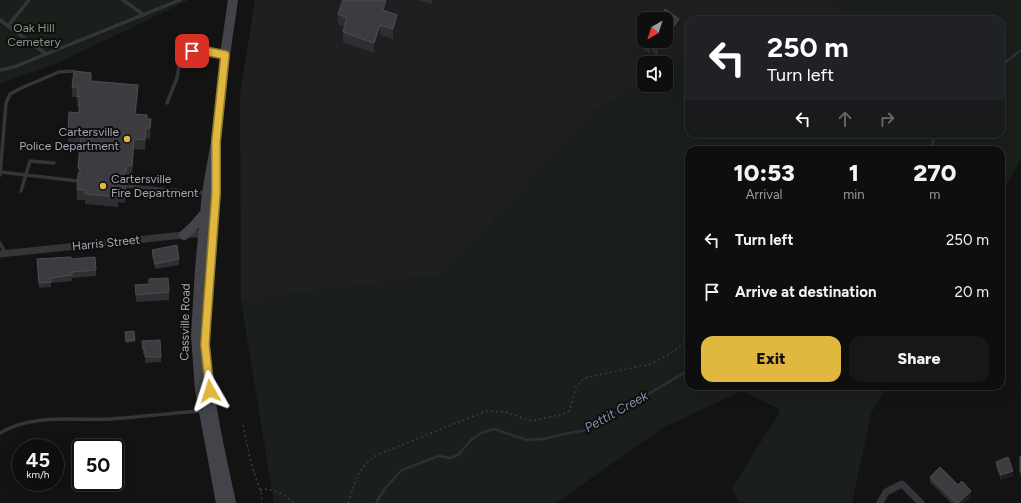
<!DOCTYPE html>
<html lang="en">
<head>
<meta charset="utf-8">
<style>
	:root { --surface:#0e0e0f; --page:#171718; --text:#f1f3f6; --muted:#9b9c9e; --line:#2e2e2f; --accent:#e0b840 }
	body { margin:0; font-family:Figtree,sans-serif; background:var(--page); color:var(--text); height:100vh; display:flex; flex-direction:column; font-size:15px; white-space:nowrap }
	* { box-sizing:border-box; margin:0 }
	p { font-size:13px; color:var(--muted) }
	.icon { flex:none; width:22px; height:22px; fill:none; stroke:currentColor; stroke-width:2; stroke-linecap:round; stroke-linejoin:round }
	.map { position:relative; flex:1; overflow:hidden }
	.details { position:absolute; left:685px; top:146px; width:320px; height:244px; display:flex; flex-direction:column; background:var(--surface); border-radius:12px; box-shadow:0 4px 16px #0002,0 0 0 1px var(--line) }
	.details>* { flex:none }
	.banner { position:absolute; left:685px; top:16px; width:320px; height:122px; border-radius:12px; box-shadow:0 4px 16px #0002,0 0 0 1px var(--line); background:#202124; color:#fff; overflow:hidden }
	.needle { width:26px; rotate:219deg }
	.fabs { position:absolute; left:637px; top:12px; display:grid; gap:8px }
	.fabs a { display:grid; place-items:center; width:36px; height:36px; border-radius:8px; background:var(--surface); box-shadow:0 4px 16px #0002,0 0 0 1px var(--line); font-size:20px }
	.speed { position:absolute; left:12px; top:439px; display:flex; gap:8px; font-size:20px; font-weight:700; text-align:center }
	.speed>* { display:grid; place-content:center; width:52px; height:52px; border-radius:50%; background:var(--surface); box-shadow:0 4px 16px #0002,0 0 0 1px var(--line); line-height:1 }
	.speed small { font-size:10px; font-weight:400 }
	.speed .limit { border:2px solid #111; border-radius:6px; background:#fff; color:#111 }
	.pin { position:absolute; display:grid; place-items:center; width:34px; height:34px; color:#fff; margin:-17px; border-radius:8px; box-shadow:0 2px 6px #0006 }
	.me { position:absolute; width:44px; margin:-22px; rotate:354deg; stroke-linejoin:round; filter:drop-shadow(0 0 3px #0008) }
	.turn { display:flex; align-items:center; gap:14px; height:84px; padding:0 16px; font-size:18px }
	.turn .icon { width:52px; height:52px; stroke-width:2.5 }
	.turn b { display:block; font-size:28px; line-height:34px }
	.lanes { display:flex; align-items:center; height:38px; padding:0 16px; background:#0003; justify-content:center; gap:20px; direction:ltr }
	.lanes .off { opacity:.35 }
	.eta { display:flex; justify-content:space-evenly; align-items:center; height:68px; text-align:center }
	.eta b { font-size:24px; font-weight:800; line-height:28px }
	.cta { display:flex; gap:8px; margin-top:auto; padding:8px 16px }
	.cta a { flex:1; height:46px; border-radius:12px; background:var(--accent); color:#111; font-size:16px; font-weight:800; line-height:46px; text-align:center }
	.cta a+a { background:var(--page); color:var(--text) }
	ul { padding:0; list-style:none }
	li { display:flex; align-items:center; gap:12px; height:52px; padding:0 16px }
	li div { flex:1 }
	li b { display:block; font-size:15px }
	li em { font-style:normal }
	.map>svg:first-child { display:block }
	.built { fill:#1f1f21; fill-rule:evenodd }
	.green { fill:#1a1f1b }
	.lines { fill:none; stroke-linecap:round; stroke-linejoin:round }
	.stream { stroke:#2b3037; stroke-width:2.5 }
	.path { stroke:#3b3c40; stroke-width:1.5; stroke-dasharray:2 3; stroke-linecap:butt }
	.service { stroke:#343539; stroke-width:3.5 }
	.minor { stroke:#343539; stroke-width:7 }
	.secondary { stroke:#434449; stroke-width:10 }
	.wall { fill:#2f2f32 }
	.shaded-wall { fill:#1e1e20 }
	.building { fill:#3c3c40; stroke:#4c4d52 }
	.route-casing { stroke:#92782a; stroke-width:10 }
	.route { stroke:#e0b840; stroke-width:7 }
	.poi-dot { fill:#e0b840; stroke:#0e0e0f; stroke-width:1.5 }
	.labels { text-anchor:middle; stroke-width:4; stroke-linejoin:round; paint-order:stroke }
	.park-label { font-size:12px; fill:#7f9d83; stroke:#0e0e0f }
	.poi-label { font-size:12px; fill:#a6a9b4; stroke:#0e0e0f; text-anchor:end }
	.street-label { font-size:12px; fill:#a6a9b4; stroke:#0e0e0f }
	.water-label { font-size:13px; font-style:italic; fill:#8093ac; stroke:#0e0e0f }
</style>
</head>
<body>
<div class="map">
<svg width="1021" height="503" viewBox="0 0 1021 503">
	<rect width="100%" height="100%" fill="#131314"/>
	<path class="built" d="M255,0H828L862,20H689V57L666,70V63H644V82L592,112L444,275L241,301L240,95ZM644,19H666V41H644Z"/>
	<path class="green" d="M0,0H189L62,61L0,84Z
		M828,0H1021V159L1001,194V150H689V386H888L871,413L852,503H739L732,488L781,410L742,391L664,427L556,503H274L241,301L444,275L592,112L644,82V85H666V70L689,57V134H1001V20H862Z"/>
	<g class="lines">
		<path class="stream" d="M1001,66L1021,50
			M930,150L936,134
			M376,503L386,487L402,470L439,456L450,458L458,455L471,440L481,433L494,429L527,440L543,439L564,434L587,430L689,370"/>
		<path class="path" d="M243,425L251,463L261,493L262,503
			M260,490C274,487 284,495 294,503
			M348,503C356,482 356,468 377,455L486,411L506,412L531,421L564,414L570,410L576,387L584,378L651,364L668,355L689,340"/>
		<path class="service" d="M123,0L144,15
			M0,20L46,54
			M8,26L29,0
			M0,70L14,67L180,0
			M167,103L177,78L181,54L200,50L224,55
			M0,172L78,181
			M0,175L6,103L10,94L19,89L59,72L73,71
			M126,186L207,193
			M21,191L30,161L54,163
			M0,243L6,254
			M0,433C33,413 74,421 111,419C141,417 171,413 202,411"/>
		<path class="minor" d="M0,254L193,234H206
			M880,503L886,492L902,484L921,503"/>
		<path class="secondary" d="M216,171C216,229 204,286 205,344C207,398 220,451 231,503
			M184,235L193,227L205,213
			M221,503L200,390L196,335L200,269L207,193L216,141L225,55L233,0"/>
	</g>
	<path class="wall" d="M343,0H390L386,11L397,25L393,39L380,35L374,53L343,42V32L344,27L338,24V14Z
		M418,0H433L431,4Z
		M679,27L658,56L652,52L650,54L643,48V41Z
		M91,81L138,95L136,114L147,119L151,130L150,139L146,138L145,150L134,149L132,176L127,175L126,183L125,203L118,202V207L85,204V200H77V190L80,143L68,142V132L79,113V107H77V97H72V87Z
		M152,250L179,259V265L155,269L152,255Z
		M37,259H71L96,270V276L72,278V281L51,283V287L39,288Z
		M149,279L169,292V300L136,302L135,285L149,284Z
		M125,332L135,340V342L126,343Z
		M142,341L161,357V362L145,363V354H143Z
		M1020,456H1021V477H1020Z
		M996,462L1013,476L1001,480L996,467Z
		M930,477L958,485L971,497L964,503H951L930,482Z"/>
	<path class="shaded-wall" d="M386,0H390L383,20V10Z
		M397,15V25L393,39V29Z
		M679,19V27L658,56V49L664,41H666V38Z
		M380,25V35L374,53V43Z
		M652,44V52L650,54V46Z
		M138,85V95L135,124V114Z
		M151,119V130L150,139V128Z
		M146,128V138L145,150V140Z
		M134,139V149L132,176V166Z
		M127,165V175L126,183L125,203V193L123,185V175Z
		M1013,471V476L1001,480V475Z
		M971,491V497L964,503H958Z"/>
	<path class="building" d="M343,0H386L383,10L397,15L393,29L380,25L374,43L343,32L347,18L338,14Z
		M665,9L679,19L666,38V19H658Z
		M644,39V41H664L658,49L652,44L650,46L643,41Z
		M74,71L91,73V81L138,85L135,114L147,115V119H151L150,128H146L145,140L134,139L132,166L127,165L126,173L123,175V178L126,179L125,193L118,192V197L85,194V190H77L78,174L81,171L78,168L81,133L68,132L69,112L79,113L80,97H77L78,87H72Z
		M177,245L179,259L155,264L152,250Z
		M71,257V259L95,257L96,270L72,272V275L51,278V282L39,283L37,259Z
		M168,278L169,292L136,295L135,285L149,284V279Z
		M134,331L135,340L126,341L125,332Z
		M160,340L161,357H145V349H143L142,341Z
		M1020,456H1021V472H1020Z
		M1008,457L1013,471L1001,475L996,462Z
		M940,467L958,485L962,481L971,491L958,503H956L930,477Z"/>
	<g class="lines">
		<g class="route-casing">
			<path id="route" d="M192,51L200,50L225,55L216,141V193L206,329L205,345L210,391"/>
		</g>
		<use href="#route" class="route"/>
	</g>
	<g class="poi-dot">
		<circle cx="127" cy="139" r="4"/>
		<circle cx="103" cy="186" r="4"/>
	</g>
	<g class="labels">
		<g class="park-label">
			<text x="34" y="32">Oak Hill<tspan x="34" dy="14">Cemetery</tspan></text>
		</g>
		<g class="poi-label">
			<text x="119" y="136">Cartersville<tspan x="119" dy="14">Police Department</tspan></text>
			<text x="111" y="183" text-anchor="start">Cartersville<tspan x="111" dy="14">Fire Department</tspan></text>
		</g>
		<g class="street-label">
			<text transform="translate(106 243) rotate(-6)" y="4">Harris Street</text>
			<text transform="translate(185 322) rotate(-89)" y="4">Cassville Road</text>
		</g>
		<g class="water-label">
			<text transform="translate(616 411) rotate(-29)" y="5">Pettit Creek</text>
		</g>
	</g>
</svg>
<div class="fabs">
<a><svg class="needle" viewBox="-14 -14 28 28"><path d="M0-13l5 13h-10z" fill="#e53935"/><path d="M0 13l5-13h-10z" fill="#9b9c9e"/></svg></a>
<a><svg class="icon" aria-label="sound" viewBox="0 0 24 24"><path d="M4 9h4l5-4v14l-5-4H4zM17 9q2 3 0 6"/></svg></a>
</div>
<div class="speed"><div>45<small>km/h</small></div><div class="limit">50</div></div>
<div class="pin" style="left:192px;top:51px;background:#d93025"><svg class="icon" aria-label="arrive" viewBox="0 0 24 24"><path d="M6 21V4h12l-3 4 3 4H6"/></svg></div>
<svg class="me" style="left:210px;top:391px" viewBox="-20 -20 40 40"><path d="M0-17L14 15 0 8-14 15z" fill="#e0b840" stroke="#fff" stroke-width="4"/></svg>
<div class="banner">
<div class="turn"><svg class="icon" aria-label="left" viewBox="0 0 24 24"><path d="M17 20v-9H6M10 6l-5 5 5 5"/></svg><div><b>250 m</b>Turn left</div></div>
<div class="lanes"><svg class="icon" aria-label="left" viewBox="0 0 24 24"><path d="M17 20v-9H6M10 6l-5 5 5 5"/></svg><svg class="icon off" aria-label="ahead" viewBox="0 0 24 24"><path d="M12 20V5M6 11l6-6 6 6"/></svg><svg class="icon off" aria-label="right" viewBox="0 0 24 24"><path d="M7 20v-9h11M14 6l5 5-5 5"/></svg></div>
</div>
<section class="details">
<div class="eta">
<div><b>10:53</b><p>Arrival</p></div>
<div><b>1</b><p>min</p></div>
<div><b>270</b><p>m</p></div>
</div>
<ul>
<li><svg class="icon" aria-label="left" viewBox="0 0 24 24"><path d="M17 20v-9H6M10 6l-5 5 5 5"/></svg><div><b>Turn left</b></div><em>250 m</em></li>
<li><svg class="icon" aria-label="arrive" viewBox="0 0 24 24"><path d="M6 21V4h12l-3 4 3 4H6"/></svg><div><b>Arrive at destination</b></div><em>20 m</em></li>
</ul>
<div class="cta"><a>Exit</a><a>Share</a></div>
</section>
</div>
</body>
</html>
